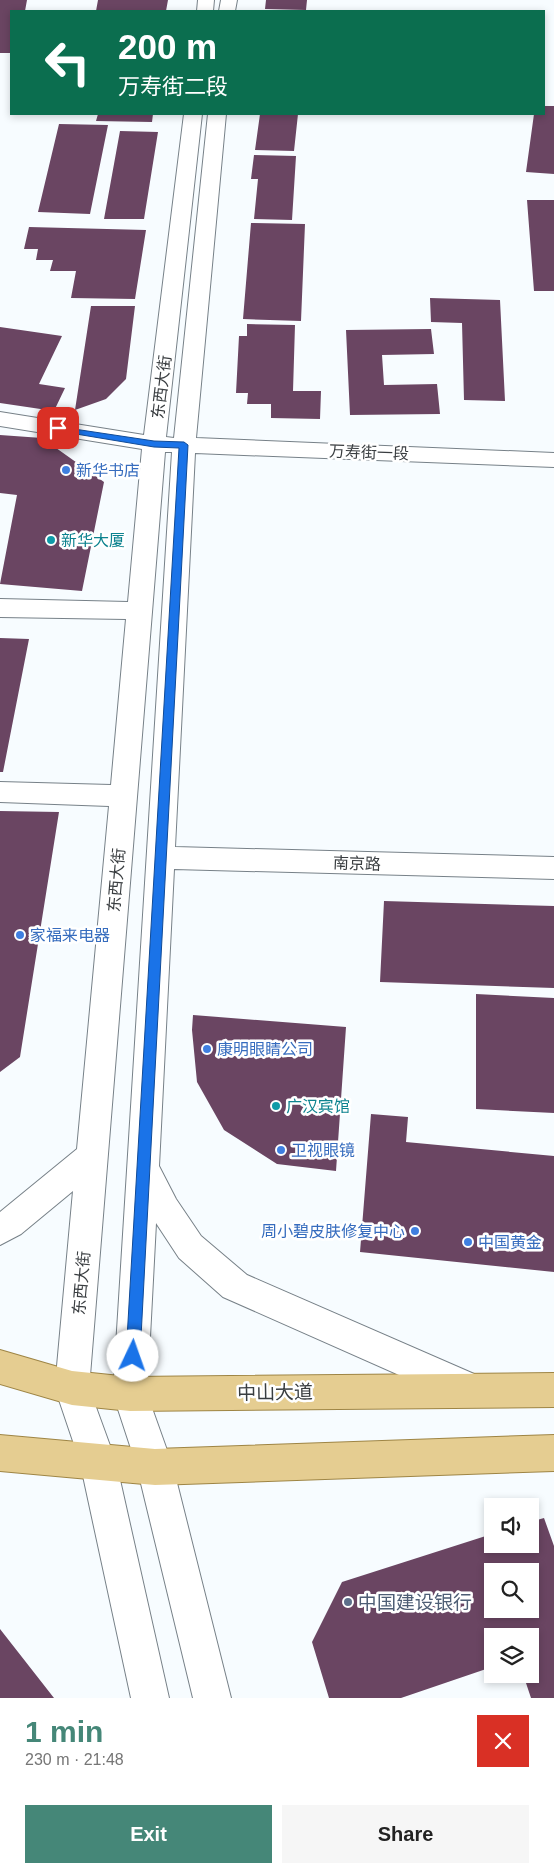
<!DOCTYPE html>
<html lang="en">
<head>
<meta charset="utf-8">
<style>
	:root { --surface:#fff; --page:#f6f6f6; --text:#222; --muted:#767676; --accent:#458778 }
	body { margin:0; font-family:Arial,"Noto Sans SC",sans-serif; background:var(--page); color:var(--text); height:100vh; display:flex; flex-direction:column; font-size:19px; white-space:nowrap }
	* { box-sizing:border-box; margin:0 }
	p { font-size:16px; color:var(--muted) }
	.icon { flex:none; width:28px; height:28px; fill:none; stroke:currentColor; stroke-width:2; stroke-linecap:round; stroke-linejoin:round }
	.map { position:relative; height:1698px; overflow:hidden }
	.details { display:flex; flex-direction:column; background:var(--surface); flex:1 }
	.details>* { flex:none }
	.banner { position:absolute; left:10px; top:10px; width:535px; height:105px; border-radius:0px; box-shadow:0 2px 8px #0003; background:#0b6e4f; color:#fff; overflow:hidden }
	.fabs { position:absolute; left:484px; top:1498px; display:grid; gap:10px }
	.fabs a { display:grid; place-items:center; width:55px; height:55px; border-radius:0px; background:var(--surface); box-shadow:0 2px 8px #0003; font-size:25px }
	.pin { position:absolute; display:grid; place-items:center; width:42px; height:42px; color:#fff; margin:-21px; border-radius:10px; box-shadow:0 2px 8px #0006 }
	.me { position:absolute; width:55px; margin:-28px; rotate:3deg; stroke-linejoin:round; filter:drop-shadow(0 0 4px #0008) }
	.turn { display:flex; align-items:center; gap:18px; height:105px; padding:0 25px; font-size:22px }
	.turn .icon { width:65px; height:65px; stroke-width:2.5 }
	.turn b { display:block; font-size:35px; line-height:42px }
	.round { display:grid; place-items:center; flex:none; width:52px; height:52px; border-radius:0px; background:var(--page) }
	.headline { display:flex; align-items:center; justify-content:space-between; height:85px; padding:0 25px }
	h1 { font-size:30px; font-weight:600; line-height:38px; color:var(--accent) }
	.button { display:flex; gap:10px; margin-top:auto; padding:10px 25px }
	.button a { flex:1; height:58px; border-radius:0px; background:var(--accent); color:#fff; font-size:20px; font-weight:600; line-height:58px; text-align:center }
	.button a+a { background:var(--page); color:var(--text) }
	.map>svg:first-child { display:block }
	.building { fill:#6a4562; fill-rule:evenodd }
	.lines { fill:none; stroke-linecap:round; stroke-linejoin:round }
	.minor-casing { stroke:#778188; stroke-width:2 }
	.major-casing { stroke:#9e8545; stroke-width:2 }
	.minor { fill:#fff; fill-rule:evenodd }
	.major { fill:#e5cd91; fill-rule:evenodd }
	.route { fill:#1a73e8; stroke:#114b97 }
	.shop-dot { fill:#3f7fe0; stroke:#fff; stroke-width:2 }
	.culture-dot { fill:#0f9aa8; stroke:#fff; stroke-width:2 }
	.service-dot { fill:#5c6f8a; stroke:#fff; stroke-width:2 }
	.labels { text-anchor:middle; stroke-width:5; stroke-linejoin:round; paint-order:stroke }
	.street-label { font-size:16px; fill:#393d40; stroke:#fff }
	.shop-label { font-size:16px; fill:#366cbe; stroke:#fff; text-anchor:start }
	.culture-label { font-size:16px; fill:#0d838f; stroke:#fff; text-anchor:start }
	.near-street-label { font-size:19px; fill:#393d40; stroke:#fff }
	.near-service-label { font-size:19px; fill:#4e5e75; stroke:#fff; text-anchor:start }
</style>
</head>
<body>
<div class="map">
<svg width="554" height="1698" viewBox="0 0 554 1698">
	<rect width="100%" height="100%" fill="#f7fcff"/>
	<path class="building" d="M0,0H27L25,11H11V53H0Z
		M98,0H168L166,11H96Z
		M266,0H307L306,10L265,9Z
		M544,106H554V174L526,172L534,114H544Z
		M98,114H153L152,122L96,121Z
		M260,114H298L294,151L255,150Z
		M59,124L108,125L90,214L38,212Z
		M120,131L158,132L144,219H104Z
		M254,155L296,156L292,220L254,219L258,179H251Z
		M527,200H554V291H534Z
		M251,223L305,224L301,321L243,319Z
		M29,227L146,230L135,299L71,298L76,271H50L53,260H36L38,249H24Z
		M430,298L500,300L505,401L464,400L462,323L431,322Z
		M91,306H135L126,379L106,399L75,410Z
		M247,324L295,325L293,391H321L320,419L271,418V404H247L248,393H236L239,336H247Z
		M0,327L62,336L39,384L65,388L54,411L0,403Z
		M431,329L434,354L382,355L384,385L437,384L440,414L350,415L346,330Z
		M0,435L42,438L104,482L82,591L0,584L17,495L0,493Z
		M0,638L29,639L3,772H0Z
		M0,811L59,812L20,1057L0,1072Z
		M384,901L554,906V988L380,982Z
		M476,994L554,998V1113L476,1109Z
		M193,1015L346,1027L336,1171L277,1164L224,1130L197,1082L192,1030Z
		M371,1114L408,1117L406,1142L554,1156V1272L360,1252Z
		M544,1518L554,1546V1698H531L523,1674H530V1636H492V1667L401,1698H329L312,1642L342,1582L492,1534V1544H530V1522ZM492,1571H530V1609H492Z
		M0,1629L54,1698H0Z"/>
	<g class="lines">
		<g class="minor-casing">
			<path id="minor" d="M198,0H214L213,11H197Z
				M221,0H237L235,11H219Z
				M184,114H202L166,437L174,438L208,114H226L196,438L554,453V467L195,453L175,847L554,857V879L174,869L159,1166L176,1199L201,1236L247,1275L481,1377L486,1389L481,1401L469,1406L223,1297L179,1258L156,1223L147,1394L173,1467L231,1698H193L137,1467L113,1394L172,452H165L89,1388L116,1462L169,1698H131L80,1462L55,1388L73,1191L21,1234L0,1245V1212L77,1149L109,806L0,802V782L111,785L126,619L0,617V599L128,602L142,449L0,426V412L144,435Z"/>
		</g>
		<g class="major-casing">
			<path id="major" d="M0,1350L72,1371L130,1377L554,1373V1407L130,1411L72,1405L0,1384Z
				M0,1435L155,1449L554,1435V1471L155,1485L0,1471Z"/>
		</g>
		<use href="#minor" class="minor"/>
		<use href="#major" class="major"/>
	</g>
	<path class="route" d="M54,426L154,441L184,442L188,445L140,1356L138,1361L133,1363L128,1361L126,1356L179,448L154,447L58,431H54Z"/>
	<g class="shop-dot">
		<circle cx="66" cy="470" r="5"/>
		<circle cx="20" cy="935" r="5"/>
		<circle cx="207" cy="1049" r="5"/>
		<circle cx="281" cy="1150" r="5"/>
		<circle cx="415" cy="1231" r="5"/>
		<circle cx="468" cy="1242" r="5"/>
	</g>
	<g class="culture-dot">
		<circle cx="51" cy="540" r="5"/>
		<circle cx="276" cy="1106" r="5"/>
	</g>
	<circle class="service-dot" cx="348" cy="1602" r="5"/>
	<g class="labels">
		<g class="street-label">
			<text transform="translate(161 387) rotate(-83)" y="6">东西大街</text>
			<text transform="translate(369 452) rotate(2)" y="6">万寿街一段</text>
			<text transform="translate(357 863) rotate(2)" y="6">南京路</text>
			<text transform="translate(116 880) rotate(-85)" y="6">东西大街</text>
			<text transform="translate(81 1283) rotate(-85)" y="6">东西大街</text>
		</g>
		<g class="shop-label">
			<text x="76" y="476">新华书店</text>
			<text x="30" y="941">家福来电器</text>
			<text x="217" y="1055">康明眼睛公司</text>
			<text x="291" y="1156">卫视眼镜</text>
			<text x="405" y="1237" text-anchor="end">周小碧皮肤修复中心</text>
			<text x="478" y="1248">中国黄金</text>
		</g>
		<g class="culture-label">
			<text x="61" y="546">新华大厦</text>
			<text x="286" y="1112">广汉宾馆</text>
		</g>
		<g class="near-street-label">
			<text transform="translate(275 1392) rotate(-1)" y="7">中山大道</text>
		</g>
		<g class="near-service-label">
			<text x="358" y="1609">中国建设银行</text>
		</g>
	</g>
</svg>
<div class="fabs">
<a><svg class="icon" aria-label="sound" viewBox="0 0 24 24"><path d="M4 9h4l5-4v14l-5-4H4zM17 9q2 3 0 6"/></svg></a>
<a><svg class="icon" aria-label="search" viewBox="0 0 24 24"><circle cx="10" cy="10" r="6"/><path d="M15 15l6 6"/></svg></a>
<a><svg class="icon" aria-label="layers" viewBox="0 0 24 24"><path d="M12 4l9 5-9 5-9-5zM3 14l9 5 9-5"/></svg></a>
</div>
<div class="pin" style="left:58px;top:428px;background:#d93025"><svg class="icon" aria-label="arrive" viewBox="0 0 24 24"><path d="M6 21V4h12l-3 4 3 4H6"/></svg></div>
<svg class="me" style="left:133px;top:1356px" viewBox="-20 -20 40 40"><circle r="19" fill="#fff"/><path d="M0-13L10 11 0 6-10 11z" fill="#1a73e8"/></svg>
<div class="banner">
<div class="turn"><svg class="icon" aria-label="left" viewBox="0 0 24 24"><path d="M17 20v-9H6M10 6l-5 5 5 5"/></svg><div><b>200 m</b>万寿街二段</div></div>
</div>
</div>
<section class="details">
<div class="headline"><div><h1>1 min</h1><p>230 m · 21:48</p></div><a class="round" style="background:#d93025;color:#fff"><svg class="icon" aria-label="close" viewBox="0 0 24 24"><path d="M6 6l12 12M18 6L6 18"/></svg></a></div>
<div class="button"><a>Exit</a><a>Share</a></div>
</section>
</body>
</html>
